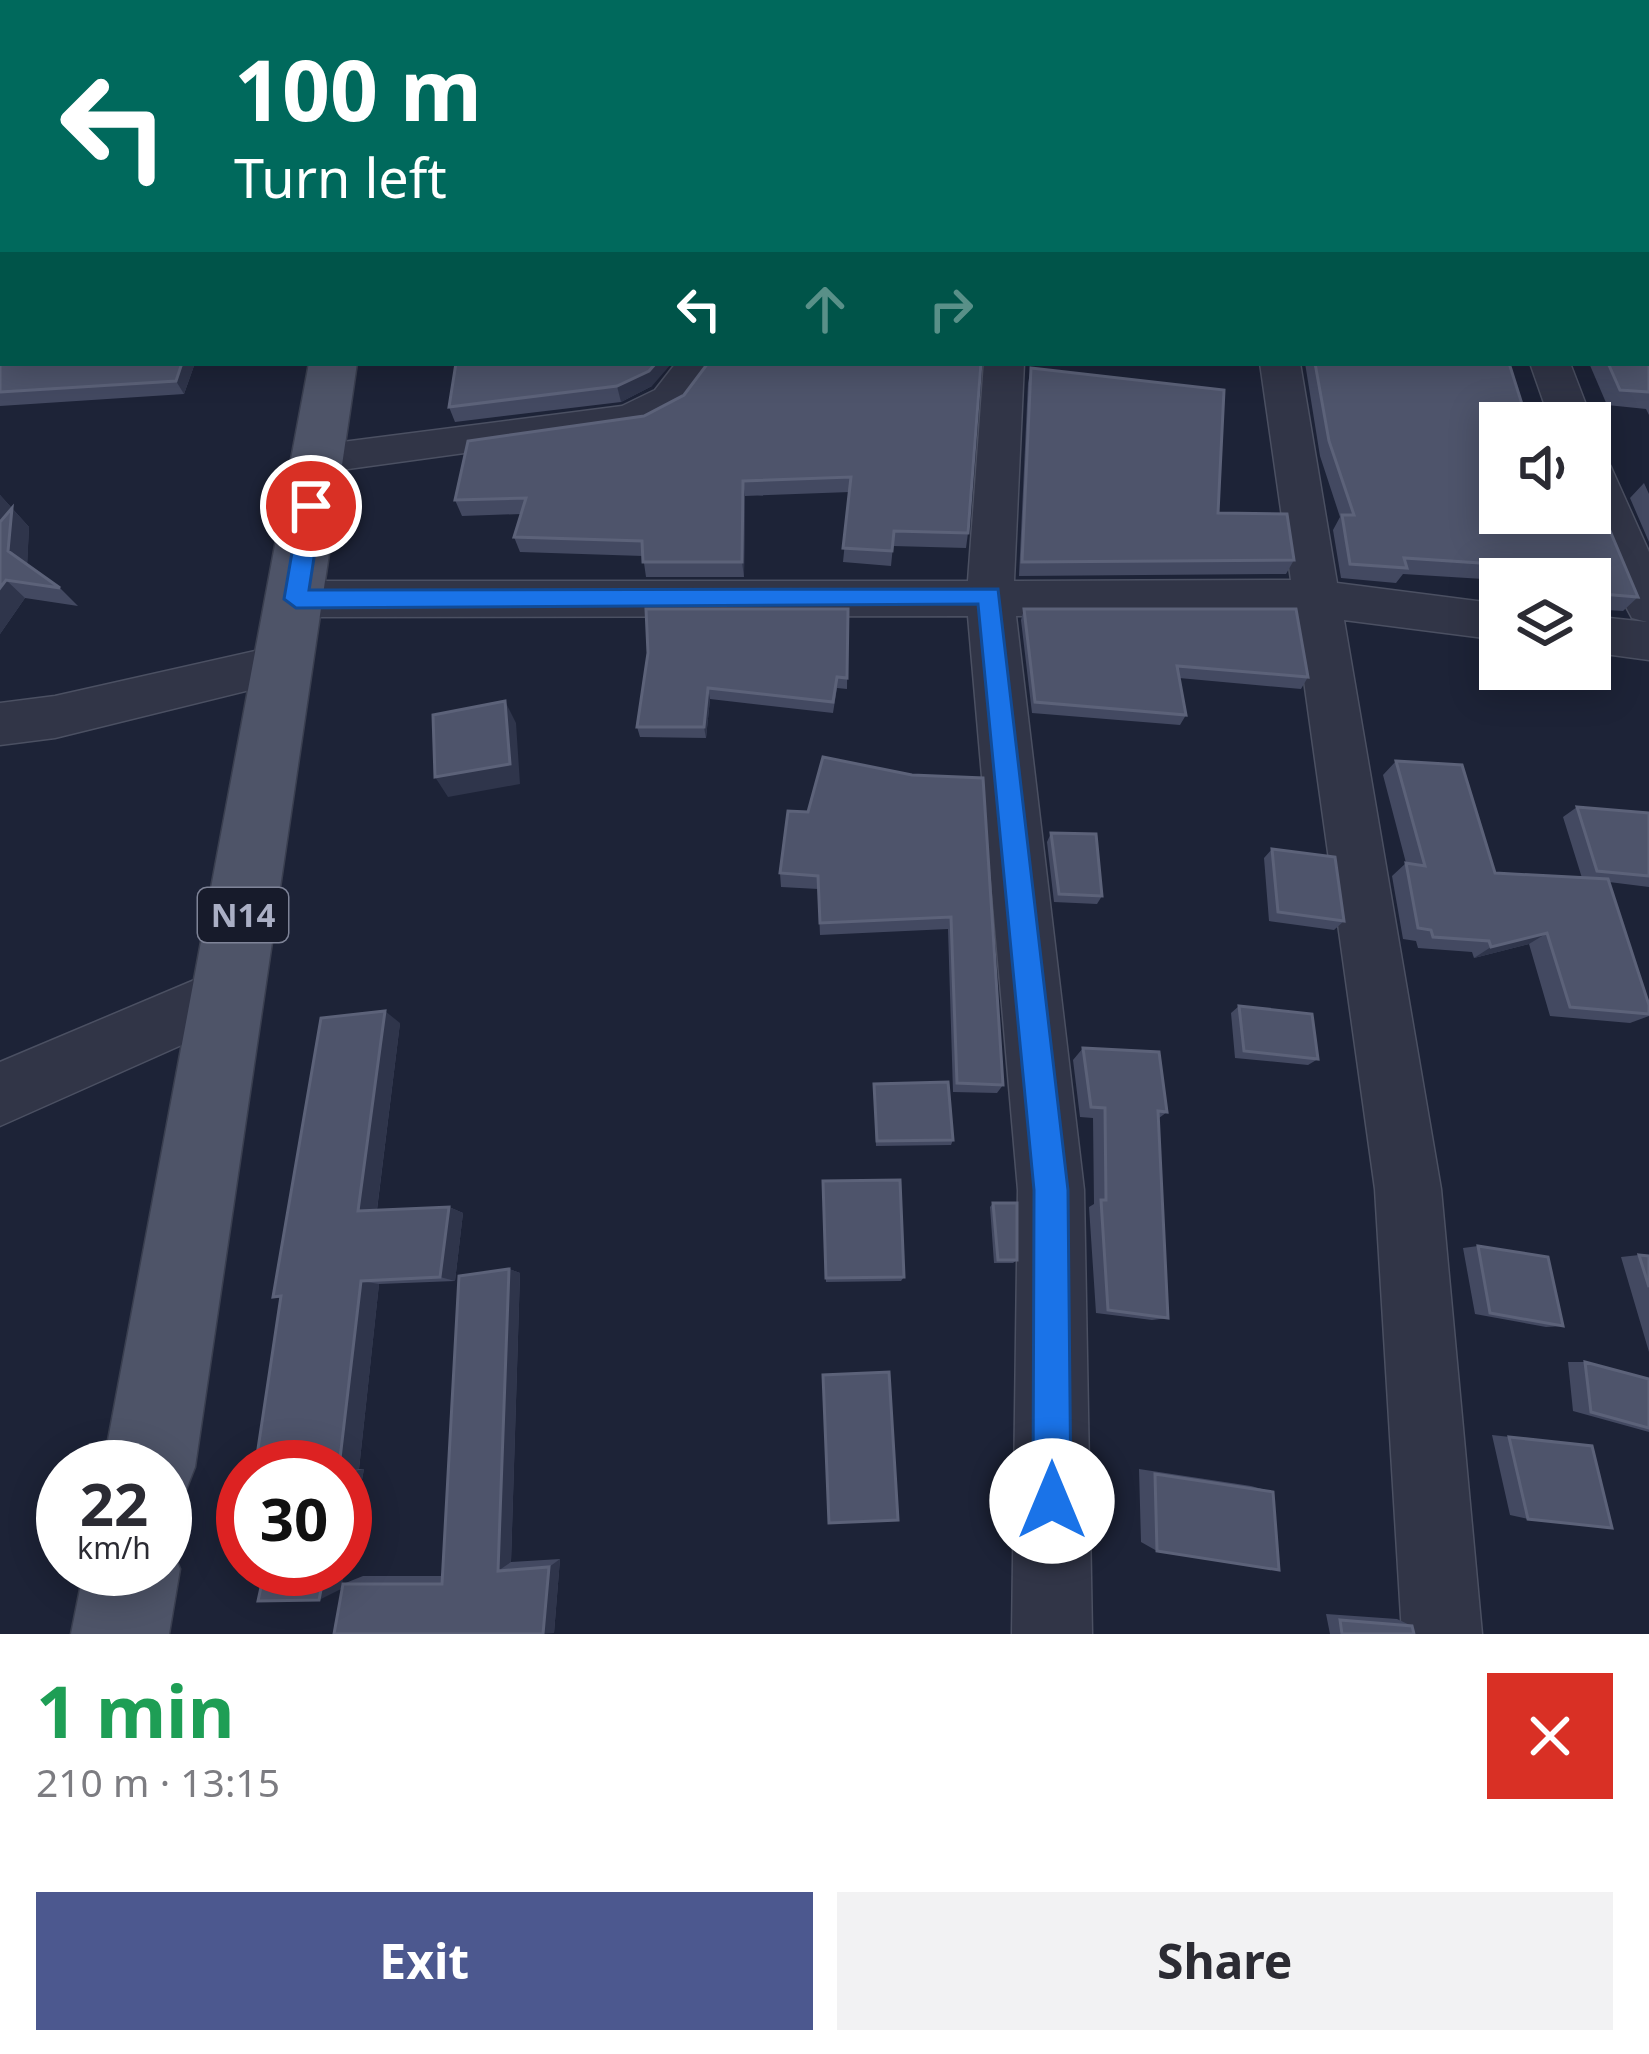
<!DOCTYPE html>
<html lang="en">
<head>
<meta charset="utf-8">
<style>
	:root { --surface:#fff; --page:#f2f2f3; --text:#2b2b33; --muted:#7c7c81; --accent:#4c588f }
	body { margin:0; font-family:"Noto Sans",sans-serif; background:var(--page); color:var(--text); height:100vh; display:flex; flex-direction:column; font-size:45px; white-space:nowrap }
	* { box-sizing:border-box; margin:0 }
	p { font-size:39px; color:var(--muted) }
	.icon { flex:none; width:66px; height:66px; fill:none; stroke:currentColor; stroke-width:2; stroke-linecap:round; stroke-linejoin:round }
	.map { position:relative; height:1634px; overflow:hidden }
	.panel { display:flex; flex-direction:column; background:var(--surface); flex:1 }
	.panel>* { flex:none }
	.banner { position:absolute; left:0px; top:0px; width:1650px; height:366px; box-shadow:0 6px 30px #0003; background:#00695c; color:#fff; overflow:hidden }
	.tools { position:absolute; left:1479px; top:402px; display:grid; gap:24px }
	.tools a { display:grid; place-items:center; width:132px; height:132px; border-radius:0px; background:var(--surface); box-shadow:0 6px 30px #0003; font-size:60px }
	.speed { position:absolute; left:36px; top:1440px; display:flex; gap:24px; font-size:60px; font-weight:700; text-align:center }
	.speed>* { display:grid; place-content:center; width:156px; height:156px; border-radius:50%; background:var(--surface); box-shadow:0 6px 30px #0003; line-height:1 }
	.speed small { font-size:30px; font-weight:400 }
	.speed .limit { border:18px solid #d22; background:#fff; color:#111 }
	.pin { position:absolute; display:grid; place-items:center; width:102px; height:102px; color:#fff; margin:-51px; border:6px solid #fff; border-radius:50%; box-shadow:0 3px 12px #0007 }
	.me { position:absolute; width:132px; margin:-66px; rotate:0deg; stroke-linejoin:round; filter:drop-shadow(0 0 9px #0008) }
	.turn { display:flex; align-items:center; gap:42px; height:252px; padding:0 36px; font-size:54px }
	.turn .icon { width:156px; height:156px; stroke-width:2.5 }
	.turn b { display:block; font-size:84px; line-height:102px }
	.lanes { display:flex; align-items:center; height:114px; padding:0 36px; background:#0003; justify-content:center; gap:60px; direction:ltr }
	.lanes .off { opacity:.35 }
	.round { display:grid; place-items:center; flex:none; width:126px; height:126px; border-radius:0px; background:var(--page) }
	.overview { display:flex; align-items:center; justify-content:space-between; height:204px; padding:0 36px }
	h1 { font-size:72px; font-weight:700; line-height:90px; color:#1e9e55 }
	.button { display:flex; gap:24px; margin-top:auto; padding:24px 36px }
	.button a { flex:1; height:138px; border-radius:0px; background:var(--accent); color:#fff; font-size:48px; font-weight:700; line-height:138px; text-align:center }
	.button a+a { background:var(--page); color:var(--text) }
	.map>svg:first-child { display:block }
	.lines { fill:none; stroke-linecap:round; stroke-linejoin:round }
	.minor-casing { stroke:#4b5062; stroke-width:3 }
	.primary-casing { stroke:#3a3f50; stroke-width:3 }
	.minor { fill:#313547; fill-rule:evenodd }
	.primary { fill:#4e5468; fill-rule:evenodd }
	.wall { fill:#434961 }
	.shaded-wall { fill:#2f354b }
	.building { fill:#4e546b; stroke:#5c6279; stroke-width:3 }
	.route { fill:#1a73e8; stroke:#114b97; stroke-width:3 }
	.labels { text-anchor:middle; stroke-width:10; stroke-linejoin:round; paint-order:stroke }
	.shield { fill:#171b2b; stroke:#7e8397; stroke-width:3 }
	.shield-label { font-size:33px; font-weight:bold; fill:#aaafc5 }
</style>
</head>
<body>
<div class="map">
<svg width="1649" height="1634" viewBox="0 0 1649 1634">
	<rect width="100%" height="100%" fill="#1d2337"/>
	<g class="lines">
		<g class="minor-casing">
			<path id="minor" d="M1209,0H1237L1238,3H1210Z
				M676,363H717L683,408L645,428L319,473L304,469L298,459L304,449L319,445L622,406L655,390Z
				M984,363H1024L1014,581L1291,580L1260,363H1300L1337,583L1500,604V640L1344,620L1441,1189L1482,1634H1402L1375,1189L1295,616H1016L1084,1190L1092,1634H1012L1018,1190L968,616L296,617L279,611L273,599L279,587L296,581H968Z
				M1530,363H1570L1593,423L1590,427L1551,423Z
				M1590,452L1605,457L1611,467L1649,552V660L1590,652V616L1647,622L1632,618L1625,605L1588,513Z
				M286,644L303,649L310,663L303,677L55,738L0,745V703L55,696Z
				M230,965L251,974L260,994L251,1014L0,1126V1062Z"/>
		</g>
		<g class="primary-casing">
			<path id="primary" d="M372,0H406L371,3Z
				M309,363H357L195,1467L182,1500L165,1506V1467H103Z
				M166,1535L180,1569L169,1634H71L84,1569H165Z"/>
		</g>
		<use href="#minor" class="minor"/>
		<use href="#primary" class="primary"/>
	</g>
	<path class="wall" d="M1296,0H1419L1422,3H1298Z
		M1525,0H1649V415L1646,409L1607,405L1589,363H1647V3H1528Z
		M0,146L195,363L184,394L0,406Z
		M456,363L652,386L621,402L455,422L449,407Z
		M1305,363H1509L1500,423L1597,500L1638,597L1623,611L1590,609V579H1500V600L1491,598L1483,579L1403,574L1396,583L1341,578L1333,530L1340,517L1320,456Z
		M1031,368L1218,513L1294,560L1286,574L1019,576L1028,383Z
		M684,395L968,533L966,548L893,546L891,566L843,562L850,492L745,496L744,577H646L643,556L520,552L514,537L521,514L462,516L455,500L644,416Z
		M1644,483L1649,494V542L1630,498Z
		M0,495L29,527L27,565L60,588L78,606L25,598L0,634Z
		M848,609L847,689L837,688L833,713L710,699L706,738L640,737L637,727Z
		M1024,609L1308,677L1301,689L1179,678L1186,715L1180,725L1032,713L1021,620Z
		M1396,761L1495,873L1582,878L1563,817L1577,807L1649,813V887L1609,882L1649,1005V1016L1630,1023L1550,1016L1529,944L1474,958L1472,952L1418,948L1416,941L1403,939L1392,876L1406,863L1383,775Z
		M912,775L1003,1085L997,1093L953,1092L948,929L820,935L818,889L781,887L780,873L808,812Z
		M1051,833L1102,896L1097,904L1054,902L1047,842Z
		M1272,849L1344,921L1334,930L1269,921L1264,858Z
		M1239,1006L1318,1059L1308,1065L1235,1058L1231,1013Z
		M400,1023L377,1210L449,1207L463,1213L455,1281L379,1284L359,1469H364L345,1569V1467L289,1458L281,1298L273,1297Z
		M1083,1048L1167,1112L1159,1118L1168,1318L1152,1320L1096,1313L1089,1207L1094,1204L1093,1118L1080,1117L1073,1060Z
		M874,1084L953,1140L951,1145L876,1146Z
		M823,1181L904,1277L901,1281L826,1282Z
		M993,1203L1017,1260L1013,1263H994L990,1207Z
		M1478,1246L1563,1326L1546,1327L1475,1314L1463,1248Z
		M1639,1255L1649,1256V1352L1621,1257Z
		M509,1269L520,1273L511,1562L560,1559L554,1633L343,1584L363,1576H442Z
		M1568,1362H1585L1649,1379V1432L1573,1411Z
		M1492,1435L1592,1446L1528,1519L1510,1515Z
		M1139,1469L1251,1486L1273,1492L1157,1551L1141,1542Z
		M1326,1614L1397,1619L1412,1626L1414,1634H1330Z"/>
	<path class="shaded-wall" d="M182,363H195L184,394L176,381Z
		M656,363H672L652,386L621,402L617,386Z
		M743,481L745,496L744,577L742,562Z
		M0,495L29,527L27,570L8,551L0,535Z
		M6,580L25,598L0,634V588Z
		M708,688L710,699L706,738L704,727Z
		M505,701L516,723L520,784L448,797L435,777Z
		M1547,933L1529,944L1474,958L1491,947Z
		M385,1011L400,1023L376,1217L358,1211Z
		M449,1207L463,1213L455,1281L440,1277Z
		M509,1269L520,1273L511,1562L498,1571Z
		M361,1281L379,1284L359,1469L345,1472V1467H339Z
		M364,1469L345,1569V1473Z
		M560,1559L554,1633L543,1634L549,1567Z
		M325,1569H345L341,1589L319,1600Z"/>
	<path class="building" d="M201,0H289L287,3H199Z
		M474,0H1195L1196,3H473Z
		M1312,0H1419L1422,3H1315Z
		M1547,0H1649V392L1620,390L1608,363H1647V3H1550Z
		M3,143V363H182L176,381L0,392V146Z
		M456,363H656L649,371L617,386L449,407Z
		M708,363H981L968,533L894,531L892,551L843,548L851,477L743,481L742,562H643L642,541L514,537L526,498L455,500L468,441L644,416L684,395Z
		M1315,363H1509L1528,423H1500V513H1590V476L1597,477V500L1638,597L1590,593V579H1502L1495,564L1404,558L1407,568L1350,564L1342,515H1354L1329,441Z
		M1031,368L1224,390L1218,513L1287,514L1294,560L1022,562Z
		M12,508L8,551L60,588L6,580L0,588V522Z
		M646,609H848L847,678L837,677L833,702L708,688L704,727H637L648,653Z
		M1024,609H1296L1308,677L1177,666L1186,715L1035,702Z
		M505,701L510,764L435,777L433,715Z
		M823,757L912,775L983,778L1003,1085L957,1083L951,917L820,923L818,876L780,873L788,811L808,812Z
		M1396,761L1462,765L1495,873L1608,879L1649,1005V1014L1570,1007L1547,933L1491,947L1489,941L1433,937L1431,930L1418,928L1406,863L1425,866Z
		M1577,807L1649,813V876L1597,871Z
		M1051,833L1096,834L1102,896L1059,894Z
		M1272,849L1335,857L1344,921L1278,912Z
		M1239,1006L1312,1014L1318,1059L1244,1051Z
		M385,1011L358,1211L449,1207L440,1277L361,1281L339,1467H287L289,1458L256,1462L281,1296L273,1297L321,1018Z
		M1083,1048L1159,1052L1167,1112L1158,1111L1168,1318L1108,1310L1101,1200H1106L1105,1108L1091,1107Z
		M948,1082L953,1140L877,1141L874,1084Z
		M900,1180L904,1277L826,1278L823,1181Z
		M993,1203H1017V1260H998Z
		M1478,1246L1548,1257L1563,1326L1490,1313Z
		M1639,1255L1649,1256V1287Z
		M509,1269L498,1571L549,1567L543,1634H334L343,1584H442L459,1276Z
		M1585,1362L1649,1379V1428L1591,1412Z
		M889,1372L898,1520L829,1523L823,1375Z
		M1509,1437L1592,1446L1612,1528L1528,1519Z
		M1155,1474L1273,1492L1279,1570L1157,1551Z
		M265,1569H325L319,1600L258,1601Z
		M1340,1620L1412,1626L1414,1634H1342Z"/>
	<path class="route" d="M311,498L322,506L309,590L998,589L1068,1190L1071,1501L1066,1515L1052,1520L1038,1515L1033,1501L1034,1190L978,604L296,608L284,599L300,506Z"/>
	<g class="labels">
		<rect class="shield" x="198" y="888" width="90" height="54" rx="9"/>
		<g class="shield-label">
			<text x="243" y="927">N14</text>
		</g>
	</g>
</svg>
<div class="tools">
<a><svg class="icon" aria-label="sound" viewBox="0 0 24 24"><path d="M4 9h4l5-4v14l-5-4H4zM17 9q2 3 0 6"/></svg></a>
<a><svg class="icon" aria-label="layers" viewBox="0 0 24 24"><path d="M12 4l9 5-9 5-9-5zM3 14l9 5 9-5"/></svg></a>
</div>
<div class="speed"><div>22<small>km/h</small></div><div class="limit">30</div></div>
<div class="pin" style="left:311px;top:506px;background:#d93025"><svg class="icon" aria-label="arrive" viewBox="0 0 24 24"><path d="M6 21V4h12l-3 4 3 4H6"/></svg></div>
<svg class="me" style="left:1052px;top:1501px" viewBox="-20 -20 40 40"><circle r="19" fill="#fff"/><path d="M0-13L10 11 0 6-10 11z" fill="#1a73e8"/></svg>
<div class="banner">
<div class="turn"><svg class="icon" aria-label="left" viewBox="0 0 24 24"><path d="M17 20v-9H6M10 6l-5 5 5 5"/></svg><div><b>100 m</b>Turn left</div></div>
<div class="lanes"><svg class="icon" aria-label="left" viewBox="0 0 24 24"><path d="M17 20v-9H6M10 6l-5 5 5 5"/></svg><svg class="icon off" aria-label="ahead" viewBox="0 0 24 24"><path d="M12 20V5M6 11l6-6 6 6"/></svg><svg class="icon off" aria-label="right" viewBox="0 0 24 24"><path d="M7 20v-9h11M14 6l5 5-5 5"/></svg></div>
</div>
</div>
<section class="panel">
<div class="overview"><div><h1>1 min</h1><p>210 m · 13:15</p></div><a class="round" style="background:#d93025;color:#fff"><svg class="icon" aria-label="close" viewBox="0 0 24 24"><path d="M6 6l12 12M18 6L6 18"/></svg></a></div>
<div class="button"><a>Exit</a><a>Share</a></div>
</section>
</body>
</html>
